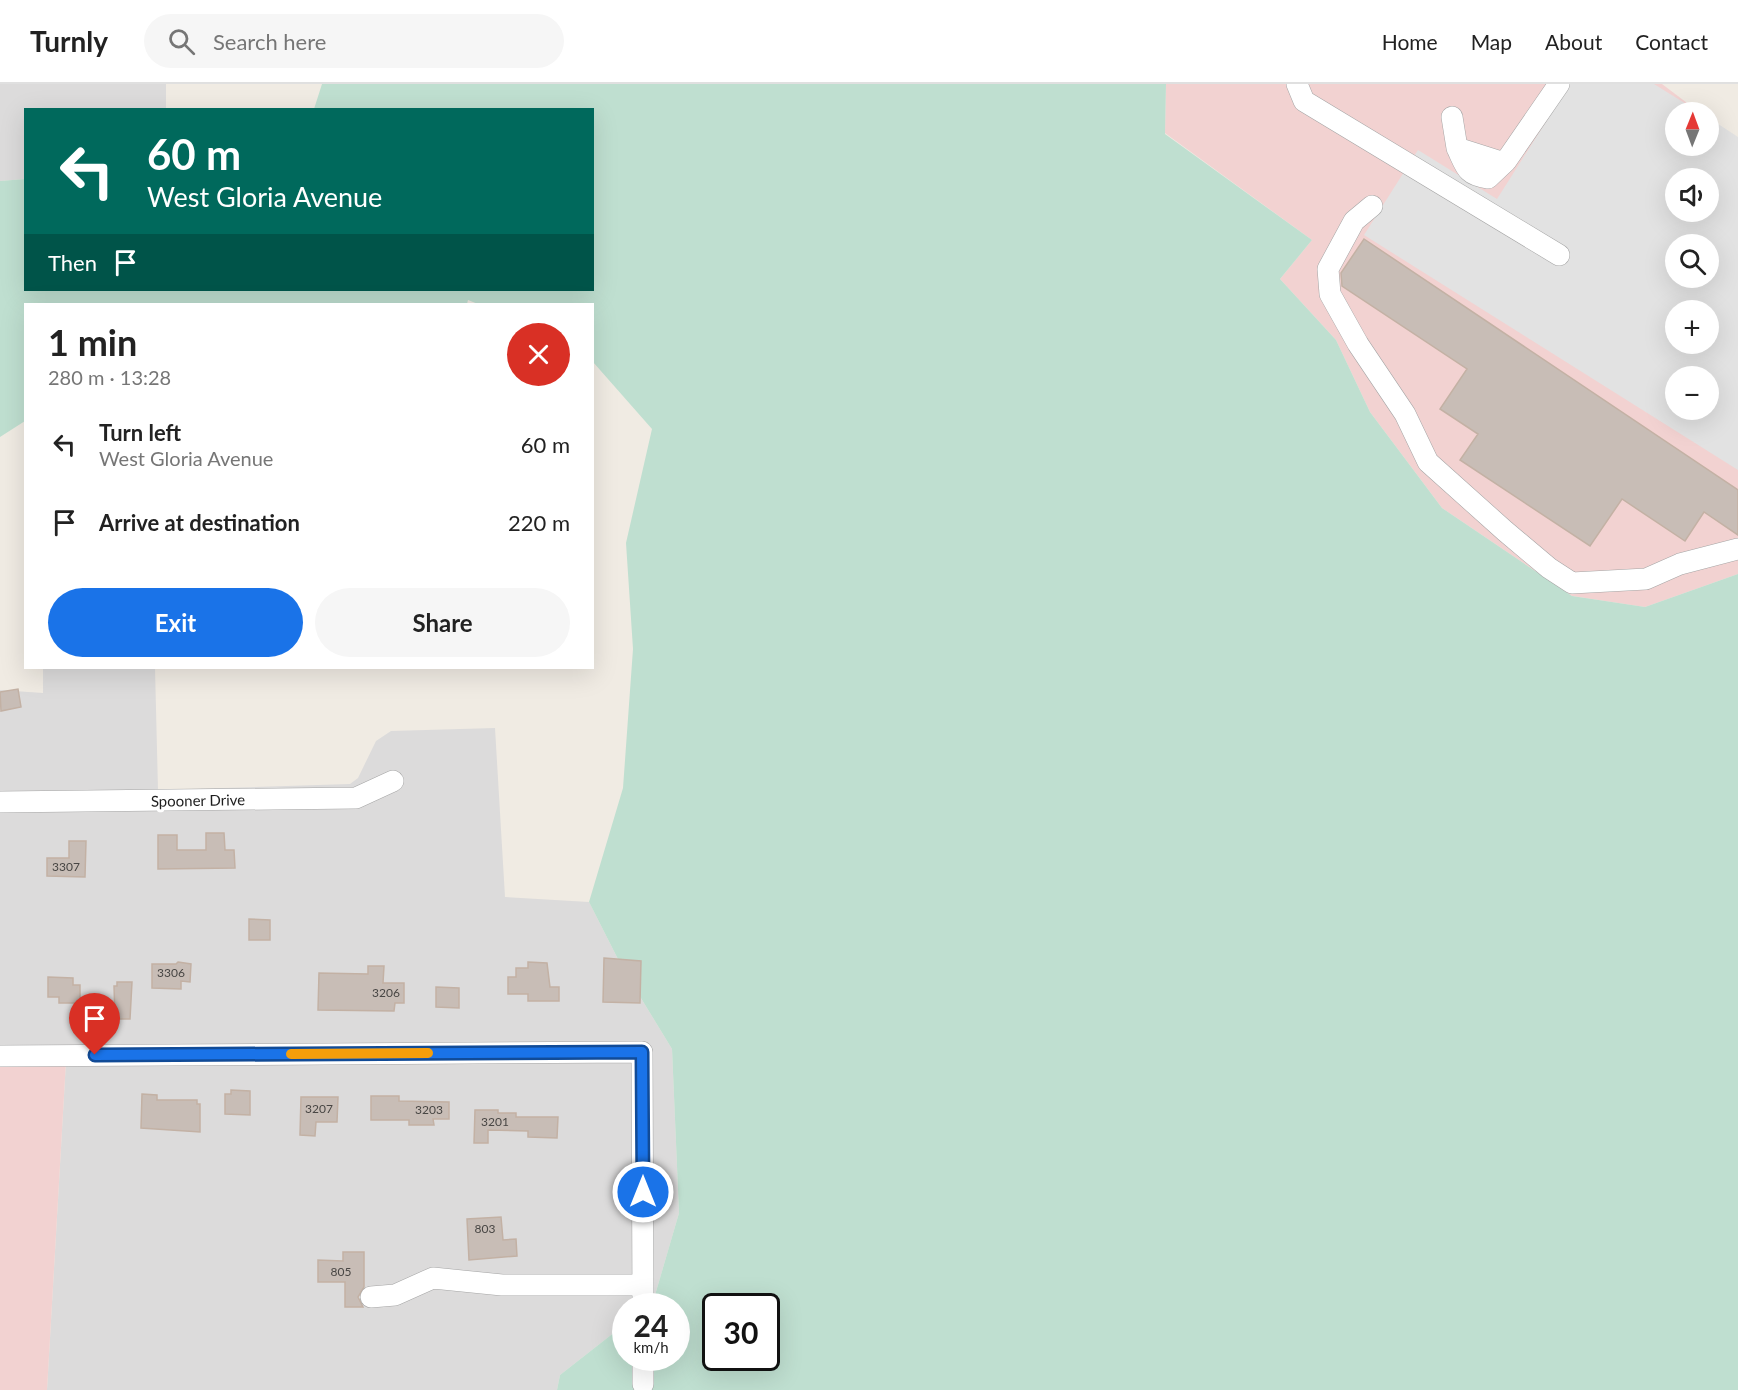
<!DOCTYPE html>
<html lang="en">
<head>
<meta charset="utf-8">
<style>
	:root { --surface:#fff; --page:#f6f6f6; --text:#222; --muted:#767676; --line:#e0e0e0; --accent:#1a73e8 }
	body { margin:0; font-family:Lato,sans-serif; background:var(--page); color:var(--text); height:100vh; display:flex; flex-direction:column; font-size:22px; white-space:nowrap }
	* { box-sizing:border-box; margin:0 }
	p { font-size:20px; color:var(--muted) }
	.icon { flex:none; width:33px; height:33px; fill:none; stroke:currentColor; stroke-width:2; stroke-linecap:round; stroke-linejoin:round }
	.map { position:relative; flex:1; overflow:hidden }
	.panel { position:absolute; left:24px; top:219px; width:570px; height:366px; display:flex; flex-direction:column; background:var(--surface); border-radius:0px; box-shadow:0 6px 24px #0002 }
	.panel>* { flex:none }
	.hud { position:absolute; left:24px; top:24px; width:570px; height:183px; border-radius:0px; box-shadow:0 6px 24px #0002; background:#00695c; color:#fff; overflow:hidden }
	.needle { width:39px; rotate:1deg }
	.buttons { position:absolute; left:1665px; top:18px; display:grid; gap:12px }
	.buttons a { display:grid; place-items:center; width:54px; height:54px; border-radius:50%; background:var(--surface); box-shadow:0 6px 24px #0002; font-size:30px }
	.speed { position:absolute; left:612px; top:1209px; display:flex; gap:12px; font-size:30px; font-weight:700; text-align:center }
	.speed>* { display:grid; place-content:center; width:78px; height:78px; border-radius:50%; background:var(--surface); box-shadow:0 6px 24px #0002; line-height:1 }
	.speed small { font-size:15px; font-weight:400 }
	.speed .limit { border:3px solid #111; border-radius:9px; background:#fff; color:#111 }
	.pin { position:absolute; display:grid; place-items:center; width:51px; height:51px; color:#fff; margin:-62px -26px; border-radius:50% 50% 50% 0; rotate:-45deg; box-shadow:0 0 6px #0007 }
	.pin .icon { rotate:45deg }
	.me { position:absolute; width:66px; margin:-33px; rotate:0deg; stroke-linejoin:round; filter:drop-shadow(0 0 4px #0008) }
	.turn { display:flex; align-items:center; gap:21px; height:126px; padding:0 24px; font-size:27px }
	.turn .icon { width:78px; height:78px; stroke-width:2.5 }
	.turn b { display:block; font-size:42px; line-height:51px }
	.then { display:flex; align-items:center; height:57px; padding:0 24px; background:#0003; gap:12px; font-size:22px }
	.round { display:grid; place-items:center; flex:none; width:63px; height:63px; border-radius:32px; background:var(--page) }
	.overview { display:flex; align-items:center; justify-content:space-between; height:102px; padding:0 24px }
	h1 { font-size:36px; font-weight:700; line-height:45px }
	.action { display:flex; gap:12px; margin-top:auto; padding:12px 24px }
	.action a { flex:1; height:69px; border-radius:36px; background:var(--accent); color:#fff; font-size:24px; font-weight:700; line-height:69px; text-align:center }
	.action a+a { background:var(--page); color:var(--text) }
	ul { padding:0; list-style:none }
	li { display:flex; align-items:center; gap:18px; height:78px; padding:0 24px }
	li div { flex:1 }
	li b { display:block; font-size:22px }
	li em { font-style:normal }
	header { display:flex; align-items:center; gap:36px; box-sizing:border-box; height:84px; padding:0 30px; background:var(--surface); border-bottom:2px solid var(--line) }
	header strong { font-size:28px }
	nav { display:flex; gap:33px; margin-inline-start:auto; font-size:21px }
	.search { width:420px; height:54px; background:var(--page); display:flex; align-items:center; gap:15px; box-sizing:border-box; padding:0 21px; border-radius:33px; color:var(--muted); font-size:22px }
	.map>svg:first-child { display:block }
	.residential { fill:#dcdbdb }
	.commercial { fill:#f2d2d1; fill-rule:evenodd }
	.wetland { fill:#bfdfd0; fill-rule:evenodd }
	.parking { fill:#e2e2e2; fill-rule:evenodd }
	.building { fill:#c8bdb6; stroke:#c3b1a4; stroke-width:1.5 }
	.lines { fill:none; stroke-linecap:round; stroke-linejoin:round }
	.minor-casing { stroke:#a5a5a5; stroke-width:22 }
	.minor { stroke:#fff; stroke-width:21 }
	.route-casing { stroke:#114b97; stroke-width:15 }
	.route { stroke:#1a73e8; stroke-width:10 }
	.slow { stroke:#f59e0b; stroke-width:10 }
	.labels { text-anchor:middle; stroke-width:6; stroke-linejoin:round; paint-order:stroke }
	.number-label { font-size:12px; fill:#484644 }
	.street-label { font-size:15px; fill:#1e1e1e; stroke:#fff }
</style>
</head>
<body>
<header>
<strong>Turnly</strong>
<div class="search"><svg class="icon" aria-label="search" viewBox="0 0 24 24"><circle cx="10" cy="10" r="6"/><path d="M15 15l6 6"/></svg>Search here</div>
<nav><a>Home</a><a>Map</a><a>About</a><a>Contact</a></nav>
</header>
<div class="map">
<svg width="1738" height="1306" viewBox="0 0 1738 1306">
	<rect width="100%" height="100%" fill="#f0ebe3"/>
	<path class="residential" d="M0,0H166V25L26,26L25,95L0,97Z
		M43,584H155L158,706L350,700L358,694L376,657L391,647L495,644L505,813L589,818L622,883L672,965L679,1129L653,1218L648,1222H626L625,1240L560,1291L557,1306H47L66,977L0,976V606L43,609Z"/>
	<path class="commercial" d="M1166,0H1662L1699,28H1676V62H1708L1738,54V490L1645,523L1572,512L1442,424L1370,328L1336,256L1280,195L1312,156L1165,49ZM1676,94H1708V128H1676ZM1676,160H1708V194H1676ZM1676,226H1708V260H1676ZM1676,292H1708V326H1676Z
		M0,976L66,977L47,1306H0Z"/>
	<path class="wetland" d="M322,0H1166L1165,50L1312,156L1280,195L1336,256L1370,328L1442,424L1572,512L1645,523L1738,490V1306H557L560,1291L625,1240L626,1274H676V1222H648L653,1218L679,1129L672,965L622,883L589,818L623,704L633,565L626,459L652,345L593,278L592,220H478L468,216L467,220H26L25,337L0,353V97L25,95L26,206H592V26L314,25ZM716,1222H766V1274H716Z"/>
	<path class="parking" d="M1570,0H1654L1699,28H1676V62H1708L1709,34L1738,53V386L1364,151L1418,66L1497,115ZM1676,94H1708V128H1676ZM1676,160H1708V194H1676ZM1676,226H1708V260H1676ZM1676,292H1708V326H1676Z"/>
	<path class="building" d="M1364,155L1738,406V451L1704,428L1685,457L1622,415L1590,462L1460,376L1478,350L1440,325L1467,285L1342,202L1341,189Z
		M18,605L21,623L1,627L0,608Z
		M206,749H224L225,766H234L235,784L158,785V751H177V766H206Z
		M69,757H86L85,793L47,792V774H69Z
		M249,835L270,836V856H249Z
		M604,874L641,877L640,919L603,918Z
		M178,878L191,880L190,898L181,897V905L152,904V880H176Z
		M528,878L547,879L550,903H559V917H528V910H508V893H516V884H528Z
		M368,882H384L383,899H404V919H395L394,927L318,926L319,889L368,890Z
		M48,893L73,894V901H80V919H59V913H48Z
		M117,898H132L130,935H115L114,902H117Z
		M436,903L459,904V924L436,923Z
		M231,1006L250,1007V1031L225,1030V1010H231Z
		M142,1010L157,1011V1016H197V1020H200V1048L141,1044Z
		M371,1012H399V1017L449,1018V1035H433L434,1041H409V1036H371Z
		M301,1013H338L337,1038H316L315,1052L300,1051Z
		M475,1026H498V1029H516V1033H558L557,1054L528,1053V1047L488,1046V1059H474Z
		M501,1133L503,1156L516,1155L517,1172L469,1176L467,1135Z
		M343,1168H364V1203L358,1213L363,1223H345V1198H318V1176L343,1177Z"/>
	<g class="lines">
		<g class="minor-casing">
			<path id="minor" d="M1297,0L1304,17L1559,171
				M1452,33L1457,64L1501,78L1506,77L1559,0
				M1457,64C1466,83 1466,91 1488,94L1506,77
				M1372,122L1354,137L1328,185L1330,210L1358,260L1405,330L1428,378L1505,447L1549,484L1572,499L1646,495L1680,480L1738,465
				M0,718L356,714L393,697
				M0,972L642,968L643,1222
				M371,1213L395,1211L433,1194L502,1201H643
				M643,1274V1300"/>
		</g>
		<use href="#minor" class="minor"/>
	</g>
	<g class="lines">
		<g class="route-casing">
			<path id="route" d="M95,971L642,968L643,1108"/>
		</g>
		<use href="#route" class="route"/>
		<path class="slow" d="M291,970L428,969"/>
	</g>
	<g class="labels">
		<g class="number-label">
			<text x="66" y="787">3307</text>
			<text x="171" y="893">3306</text>
			<text x="386" y="913">3206</text>
			<text x="319" y="1029">3207</text>
			<text x="429" y="1030">3203</text>
			<text x="495" y="1042">3201</text>
			<text x="485" y="1149">803</text>
			<text x="341" y="1192">805</text>
		</g>
		<g class="street-label">
			<text transform="translate(198 717) rotate(-1)" y="5">Spooner Drive</text>
		</g>
	</g>
</svg>
<div class="buttons">
<a><svg class="needle" viewBox="-14 -14 28 28"><path d="M0-13l5 13h-10z" fill="#e53935"/><path d="M0 13l5-13h-10z" fill="#767676"/></svg></a>
<a><svg class="icon" aria-label="sound" viewBox="0 0 24 24"><path d="M4 9h4l5-4v14l-5-4H4zM17 9q2 3 0 6"/></svg></a>
<a><svg class="icon" aria-label="search" viewBox="0 0 24 24"><circle cx="10" cy="10" r="6"/><path d="M15 15l6 6"/></svg></a>
<a>+</a>
<a>−</a>
</div>
<div class="speed"><div>24<small>km/h</small></div><div class="limit">30</div></div>
<div class="pin" style="left:95px;top:971px;background:#d93025"><svg class="icon" aria-label="arrive" viewBox="0 0 24 24"><path d="M6 21V4h12l-3 4 3 4H6"/></svg></div>
<svg class="me" style="left:643px;top:1108px" viewBox="-20 -20 40 40"><circle r="17" fill="#1a73e8" stroke="#fff" stroke-width="3"/><path d="M0-11L8 9 0 5-8 9z" fill="#fff"/></svg>
<div class="hud">
<div class="turn"><svg class="icon" aria-label="left" viewBox="0 0 24 24"><path d="M17 20v-9H6M10 6l-5 5 5 5"/></svg><div><b>60 m</b>West Gloria Avenue</div></div>
<div class="then">Then<svg class="icon" aria-label="arrive" viewBox="0 0 24 24"><path d="M6 21V4h12l-3 4 3 4H6"/></svg></div>
</div>
<section class="panel">
<div class="overview"><div><h1>1 min</h1><p>280 m · 13:28</p></div><a class="round" style="background:#d93025;color:#fff"><svg class="icon" aria-label="close" viewBox="0 0 24 24"><path d="M6 6l12 12M18 6L6 18"/></svg></a></div>
<ul>
<li><svg class="icon" aria-label="left" viewBox="0 0 24 24"><path d="M17 20v-9H6M10 6l-5 5 5 5"/></svg><div><b>Turn left</b><p>West Gloria Avenue</p></div><em>60 m</em></li>
<li><svg class="icon" aria-label="arrive" viewBox="0 0 24 24"><path d="M6 21V4h12l-3 4 3 4H6"/></svg><div><b>Arrive at destination</b></div><em>220 m</em></li>
</ul>
<div class="action"><a>Exit</a><a>Share</a></div>
</section>
</div>
</body>
</html>
